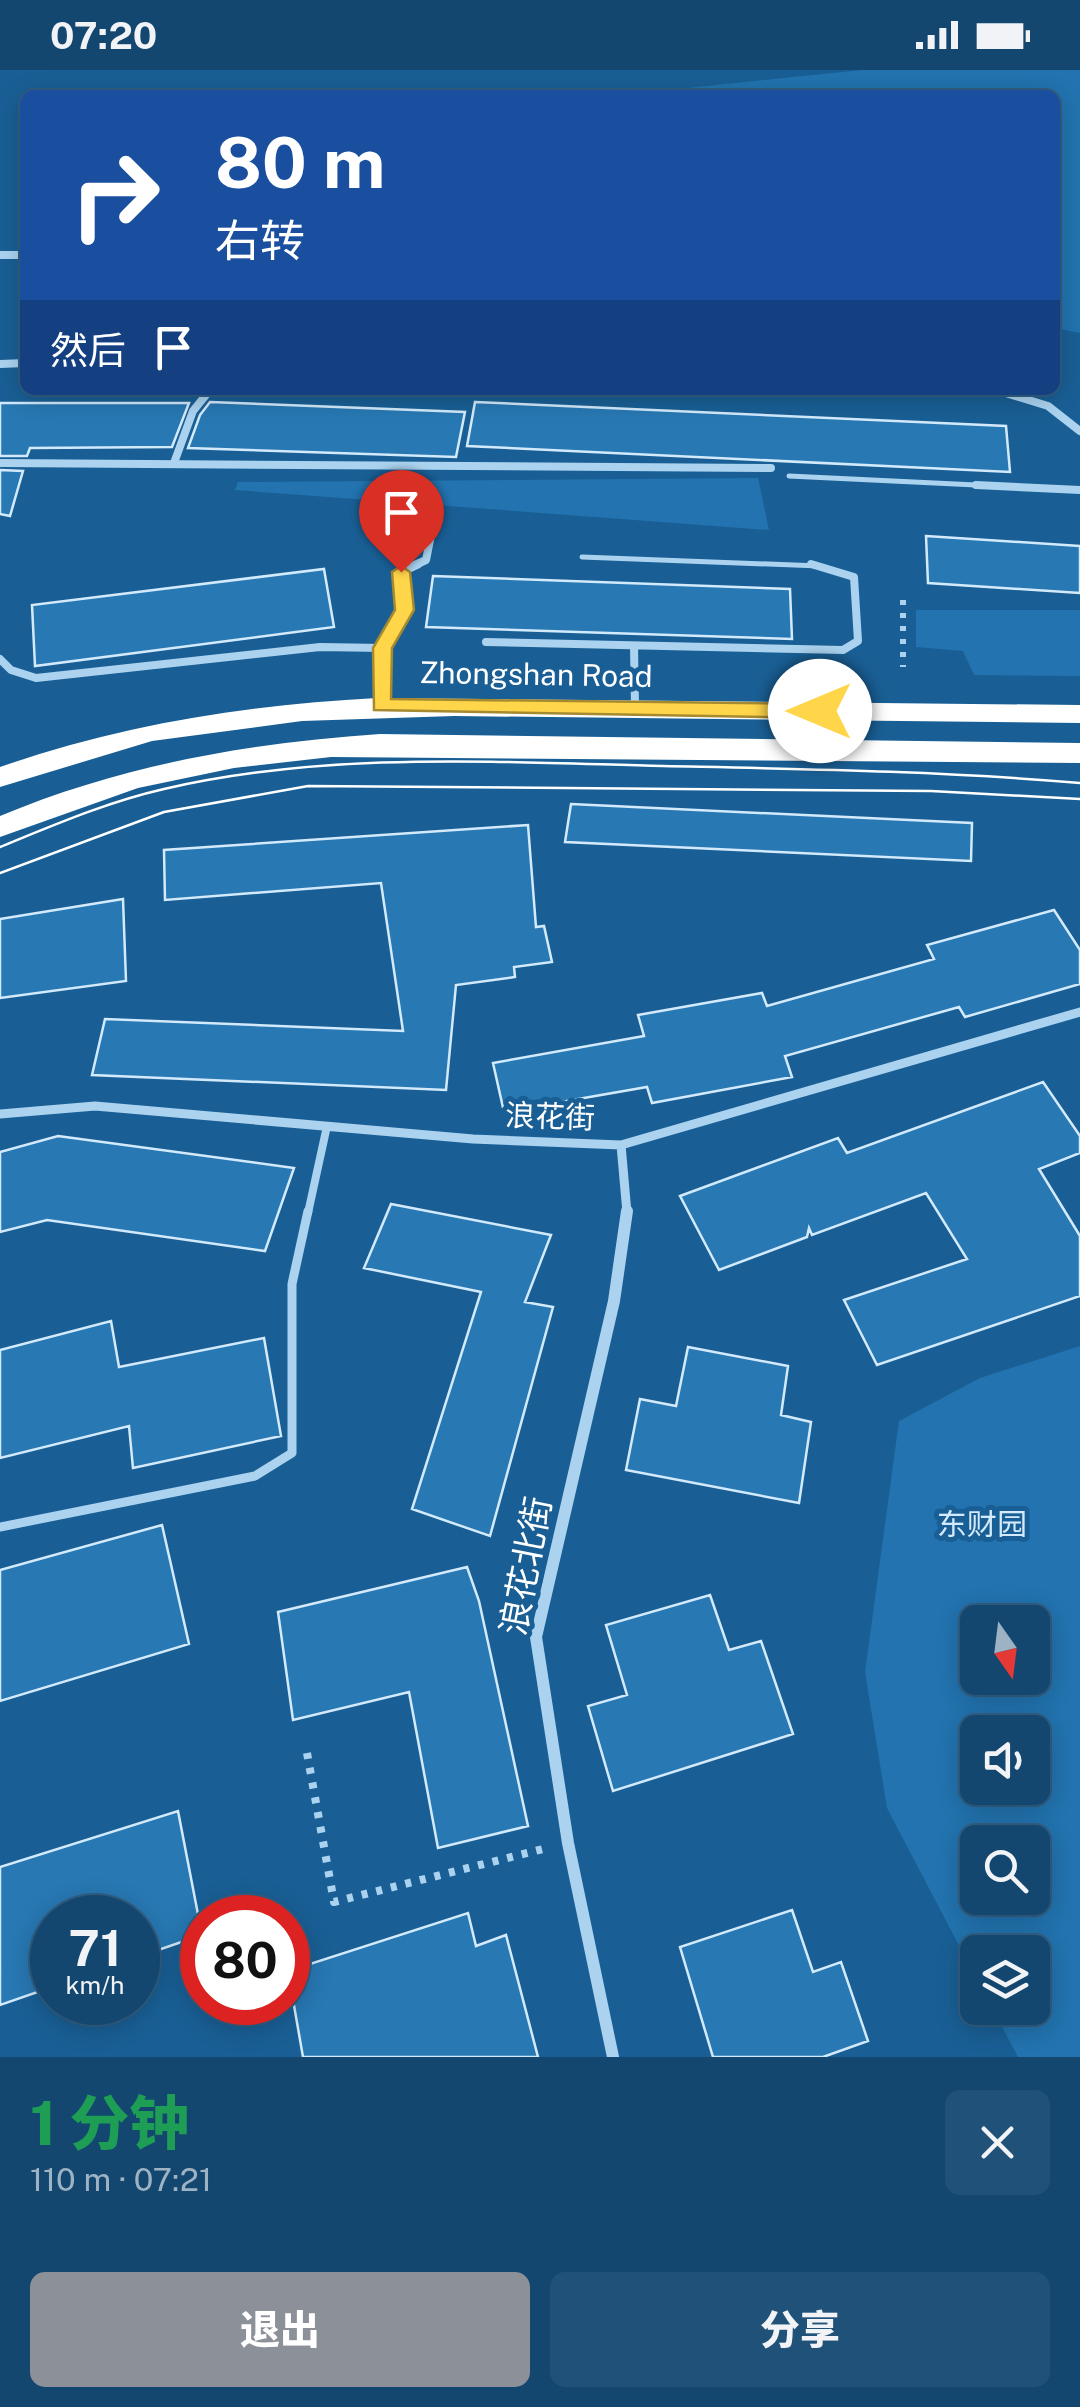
<!DOCTYPE html>
<html lang="zh">
<head>
<meta charset="utf-8">
<style>
	:root { --surface:#134770; --page:#205178; --text:#f1f3f6; --muted:#9db2c3; --line:#325f83; --accent:#8c9099 }
	body { margin:0; font-family:"Public Sans","Noto Sans SC",sans-serif; background:var(--page); color:var(--text); height:100vh; display:flex; flex-direction:column; font-size:38px; white-space:nowrap }
	* { box-sizing:border-box; margin:0 }
	p { font-size:32px; color:var(--muted) }
	.icon { flex:none; width:55px; height:55px; fill:none; stroke:currentColor; stroke-width:2; stroke-linecap:round; stroke-linejoin:round }
	.map { position:relative; height:1987px; overflow:hidden }
	.panel { display:flex; flex-direction:column; background:var(--surface); flex:1 }
	.panel>* { flex:none }
	.hud { position:absolute; left:20px; top:20px; width:1040px; height:305px; border-radius:15px; box-shadow:0 5px 25px #0003,0 0 0 2px var(--line); background:#1a4fa0; color:#fff; overflow:hidden }
	.needle { width:65px; rotate:166deg }
	.tools { position:absolute; left:960px; top:1535px; display:grid; gap:20px }
	.tools a { display:grid; place-items:center; width:90px; height:90px; border-radius:15px; background:var(--surface); box-shadow:0 5px 25px #0003,0 0 0 2px var(--line); font-size:50px }
	.speed { position:absolute; left:30px; top:1825px; display:flex; gap:20px; font-size:50px; font-weight:700; text-align:center }
	.speed>* { display:grid; place-content:center; width:130px; height:130px; border-radius:50%; background:var(--surface); box-shadow:0 5px 25px #0003,0 0 0 2px var(--line); line-height:1 }
	.speed small { font-size:25px; font-weight:400 }
	.speed .limit { border:15px solid #d22; background:#fff; color:#111 }
	.pin { position:absolute; display:grid; place-items:center; width:85px; height:85px; color:#fff; margin:-102px -42px; border-radius:50% 50% 50% 0; rotate:-45deg; box-shadow:0 0 10px #0007 }
	.pin .icon { rotate:45deg }
	.me { position:absolute; width:110px; margin:-55px; rotate:270deg; stroke-linejoin:round; filter:drop-shadow(0 0 8px #0008) }
	.turn { display:flex; align-items:center; gap:35px; height:210px; padding:0 30px; font-size:45px }
	.turn .icon { width:130px; height:130px; stroke-width:2.5 }
	.turn b { display:block; font-size:70px; line-height:85px }
	.then { display:flex; align-items:center; height:95px; padding:0 30px; background:#0003; gap:20px; font-size:38px }
	.round { display:grid; place-items:center; flex:none; width:105px; height:105px; border-radius:15px; background:var(--page) }
	.summary { display:flex; align-items:center; justify-content:space-between; height:170px; padding:0 30px }
	h1 { font-size:60px; font-weight:800; line-height:75px; color:#1e9e55 }
	.button { display:flex; gap:20px; margin-top:auto; padding:20px 30px }
	.button a { flex:1; height:115px; border-radius:15px; background:var(--accent); color:#fff; font-size:40px; font-weight:800; line-height:115px; text-align:center }
	.button a+a { background:var(--page); color:var(--text) }
	.status { display:flex; justify-content:space-between; align-items:center; height:70px; padding:0 50px; background:var(--surface); direction:ltr }
	.status svg { height:28px; fill:currentColor }
	.map>svg:first-child { display:block }
	.green { fill:#2273af; fill-rule:evenodd }
	.building { fill:#2878b3; stroke:#d2eafb; stroke-width:2.5 }
	.lines { fill:none; stroke-linecap:round; stroke-linejoin:round }
	.path-far1 { stroke:#abd3f0; stroke-width:6; stroke-dasharray:5 8; stroke-linecap:butt }
	.path { stroke:#abd3f0; stroke-width:8; stroke-dasharray:6 9; stroke-linecap:butt }
	.lane-far2 { stroke:#abd3f0; stroke-width:5 }
	.lane-far1 { stroke:#abd3f0; stroke-width:8 }
	.lane { stroke:#abd3f0; stroke-width:9 }
	.street-far2 { stroke:#abd3f0; stroke-width:8 }
	.street-far1 { stroke:#abd3f0; stroke-width:9 }
	.street { stroke:#abd3f0; stroke-width:12 }
	.highway { fill:#fff; fill-rule:evenodd }
	.tram { stroke:#fff; stroke-width:2.5 }
	.route { fill:#ffd54a; stroke:#a68a30; stroke-width:2.5 }
	.labels { text-anchor:middle; stroke-width:10; stroke-linejoin:round; paint-order:stroke }
	.street-label { font-size:30px; fill:#fff; stroke:#195f95 }
	.park-label { font-size:30px; fill:#d2eafb; stroke:#195f95 }
	.near-street-label { font-size:35px; fill:#fff; stroke:#195f95 }
</style>
</head>
<body>
<div class="status"><b>07:20</b><svg viewBox="0 0 49 12"><path d="M0 12V9h3v3zM5 12V6h3v6zM10 12V3h3v9zM15 12V0h3v12zM26 1h20v11H26zM47 4h2v5h-2z"/></svg></div>
<div class="map">
<svg width="1080" height="1987" viewBox="0 0 1080 1987">
	<rect width="100%" height="100%" fill="#195f95"/>
	<path class="green" d="M862,0H1080V263L1055,258V25H620Z
		M758,408L769,460L235,420L238,412Z
		M916,540H1080V606L974,605L963,581L916,577Z
		M1080,1276V1987H1018L992,1938H1032V1882H978L977,1910L887,1738L865,1602L899,1351L980,1308ZM978,1552H1032V1608H978ZM978,1662H1032V1718H978ZM978,1772H1032V1828H978Z"/>
	<path class="building" d="M210,332L465,342L456,387L188,378L200,345Z
		M475,332L1006,356L1010,402L467,376Z
		M0,333H189L172,377L30,378L27,386H0Z
		M0,400L23,401L10,446L0,444Z
		M926,466L1080,476V523L928,513Z
		M324,499L334,557L35,596L32,535Z
		M433,506L790,519L792,569L426,557Z
		M571,734L972,753L971,791L565,772Z
		M528,755L536,857L544,856L552,892L514,897L515,907L456,915L446,1020L92,1005L105,949L403,961L381,813L165,830L164,780Z
		M123,829L126,911L0,928V849Z
		M1054,840L1080,880V914L965,947L959,937L785,986L792,1007L652,1033L647,1017L504,1042L493,993L644,966L638,945L762,923L767,936L934,889L927,875Z
		M1043,1012L1080,1066V1083L1039,1099L1080,1166V1226L877,1295L844,1230L967,1189L926,1123L812,1165L809,1158L807,1167L719,1200L680,1126L838,1068L847,1083Z
		M58,1066L294,1098L265,1181L47,1150L0,1162V1082Z
		M391,1134L551,1165L525,1232L553,1237L490,1466L412,1439L481,1222L364,1198Z
		M111,1251L119,1297L264,1268L281,1366L133,1398L129,1356L0,1388V1280Z
		M688,1277L788,1296L781,1345L811,1352L799,1433L626,1400L640,1329L676,1336Z
		M162,1455L189,1574L0,1631V1500Z
		M467,1497L479,1531L528,1756L438,1778L409,1622L293,1650L278,1542Z
		M710,1525L729,1580L761,1571L793,1664L613,1721L588,1636L627,1625L606,1555Z
		M178,1741L202,1865L138,1887V1848H52V1917L0,1935V1797Z
		M792,1840L813,1902L841,1892L868,1971L823,1987H713L680,1877Z
		M468,1843L476,1876L506,1865L538,1987H303L288,1901Z"/>
	<g class="lines">
		<path class="path-far1" d="M903,530V597"/>
		<path class="path" d="M307,1683L334,1832L543,1779"/>
		<path class="lane-far2" d="M789,406L976,415
			M582,487L820,496"/>
		<path class="lane-far1" d="M486,572L843,580L858,571L854,507L811,494
			M634,576L635,636
			M0,589L11,600L36,608L320,577L383,578
			M308,1143L327,1056"/>
		<path class="lane" d="M0,1457L255,1406L292,1383V1214L308,1141"/>
		<path class="street-far2" d="M0,185H25
			M0,294L25,293
			M996,320L1048,336L1080,361
			M0,393L771,398
			M174,393L193,341L210,320
			M976,415L1080,420
			M413,496L426,490L432,460"/>
		<path class="street-far1" d="M380,636L383,578L404,540L401,502L418,494
			M0,1044L95,1036L473,1069L621,1075L1080,942
			M621,1075L627,1143"/>
		<path class="street" d="M613,1987L568,1773L536,1567L614,1231L627,1141"/>
		<path class="highway" d="M377,628L1080,635V653L454,646L302,651L152,671L0,717V697C124,654 246,635 377,628Z
			M380,664L1080,673V693L331,687L234,698L138,718L0,767V746C122,695 248,673 380,664Z"/>
		<path class="tram" d="M0,777C54,755 107,732 164,719C328,681 497,692 663,696C802,699 941,701 1080,713
			M0,803L164,742L308,716L931,721L1080,729"/>
	</g>
	<path class="route" d="M401,496L410,502L414,540L392,578L391,629L820,634L830,641L820,648L374,640L373,578L395,540L392,502Z"/>
	<g class="labels">
		<g class="street-label">
			<text transform="translate(536 605) rotate(1)" y="10">Zhongshan Road</text>
			<text transform="translate(550 1047) rotate(2)" y="10">浪花街</text>
		</g>
		<g class="park-label">
			<text x="982" y="1465">东财园</text>
		</g>
		<g class="near-street-label">
			<text transform="translate(526 1496) rotate(-79)" y="12">浪花北街</text>
		</g>
	</g>
</svg>
<div class="tools">
<a><svg class="needle" viewBox="-14 -14 28 28"><path d="M0-13l5 13h-10z" fill="#e53935"/><path d="M0 13l5-13h-10z" fill="#9db2c3"/></svg></a>
<a><svg class="icon" aria-label="sound" viewBox="0 0 24 24"><path d="M4 9h4l5-4v14l-5-4H4zM17 9q2 3 0 6"/></svg></a>
<a><svg class="icon" aria-label="search" viewBox="0 0 24 24"><circle cx="10" cy="10" r="6"/><path d="M15 15l6 6"/></svg></a>
<a><svg class="icon" aria-label="layers" viewBox="0 0 24 24"><path d="M12 4l9 5-9 5-9-5zM3 14l9 5 9-5"/></svg></a>
</div>
<div class="speed"><div>71<small>km/h</small></div><div class="limit">80</div></div>
<div class="pin" style="left:401px;top:502px;background:#d93025"><svg class="icon" aria-label="arrive" viewBox="0 0 24 24"><path d="M6 21V4h12l-3 4 3 4H6"/></svg></div>
<svg class="me" style="left:820px;top:641px" viewBox="-20 -20 40 40"><circle r="19" fill="#fff"/><path d="M0-13L10 11 0 6-10 11z" fill="#ffd54a"/></svg>
<div class="hud">
<div class="turn"><svg class="icon" aria-label="right" viewBox="0 0 24 24"><path d="M7 20v-9h11M14 6l5 5-5 5"/></svg><div><b>80 m</b>右转</div></div>
<div class="then">然后<svg class="icon" aria-label="arrive" viewBox="0 0 24 24"><path d="M6 21V4h12l-3 4 3 4H6"/></svg></div>
</div>
</div>
<section class="panel">
<div class="summary"><div><h1>1 分钟</h1><p>110 m · 07:21</p></div><a class="round"><svg class="icon" aria-label="close" viewBox="0 0 24 24"><path d="M6 6l12 12M18 6L6 18"/></svg></a></div>
<div class="button"><a>退出</a><a>分享</a></div>
</section>
</body>
</html>
